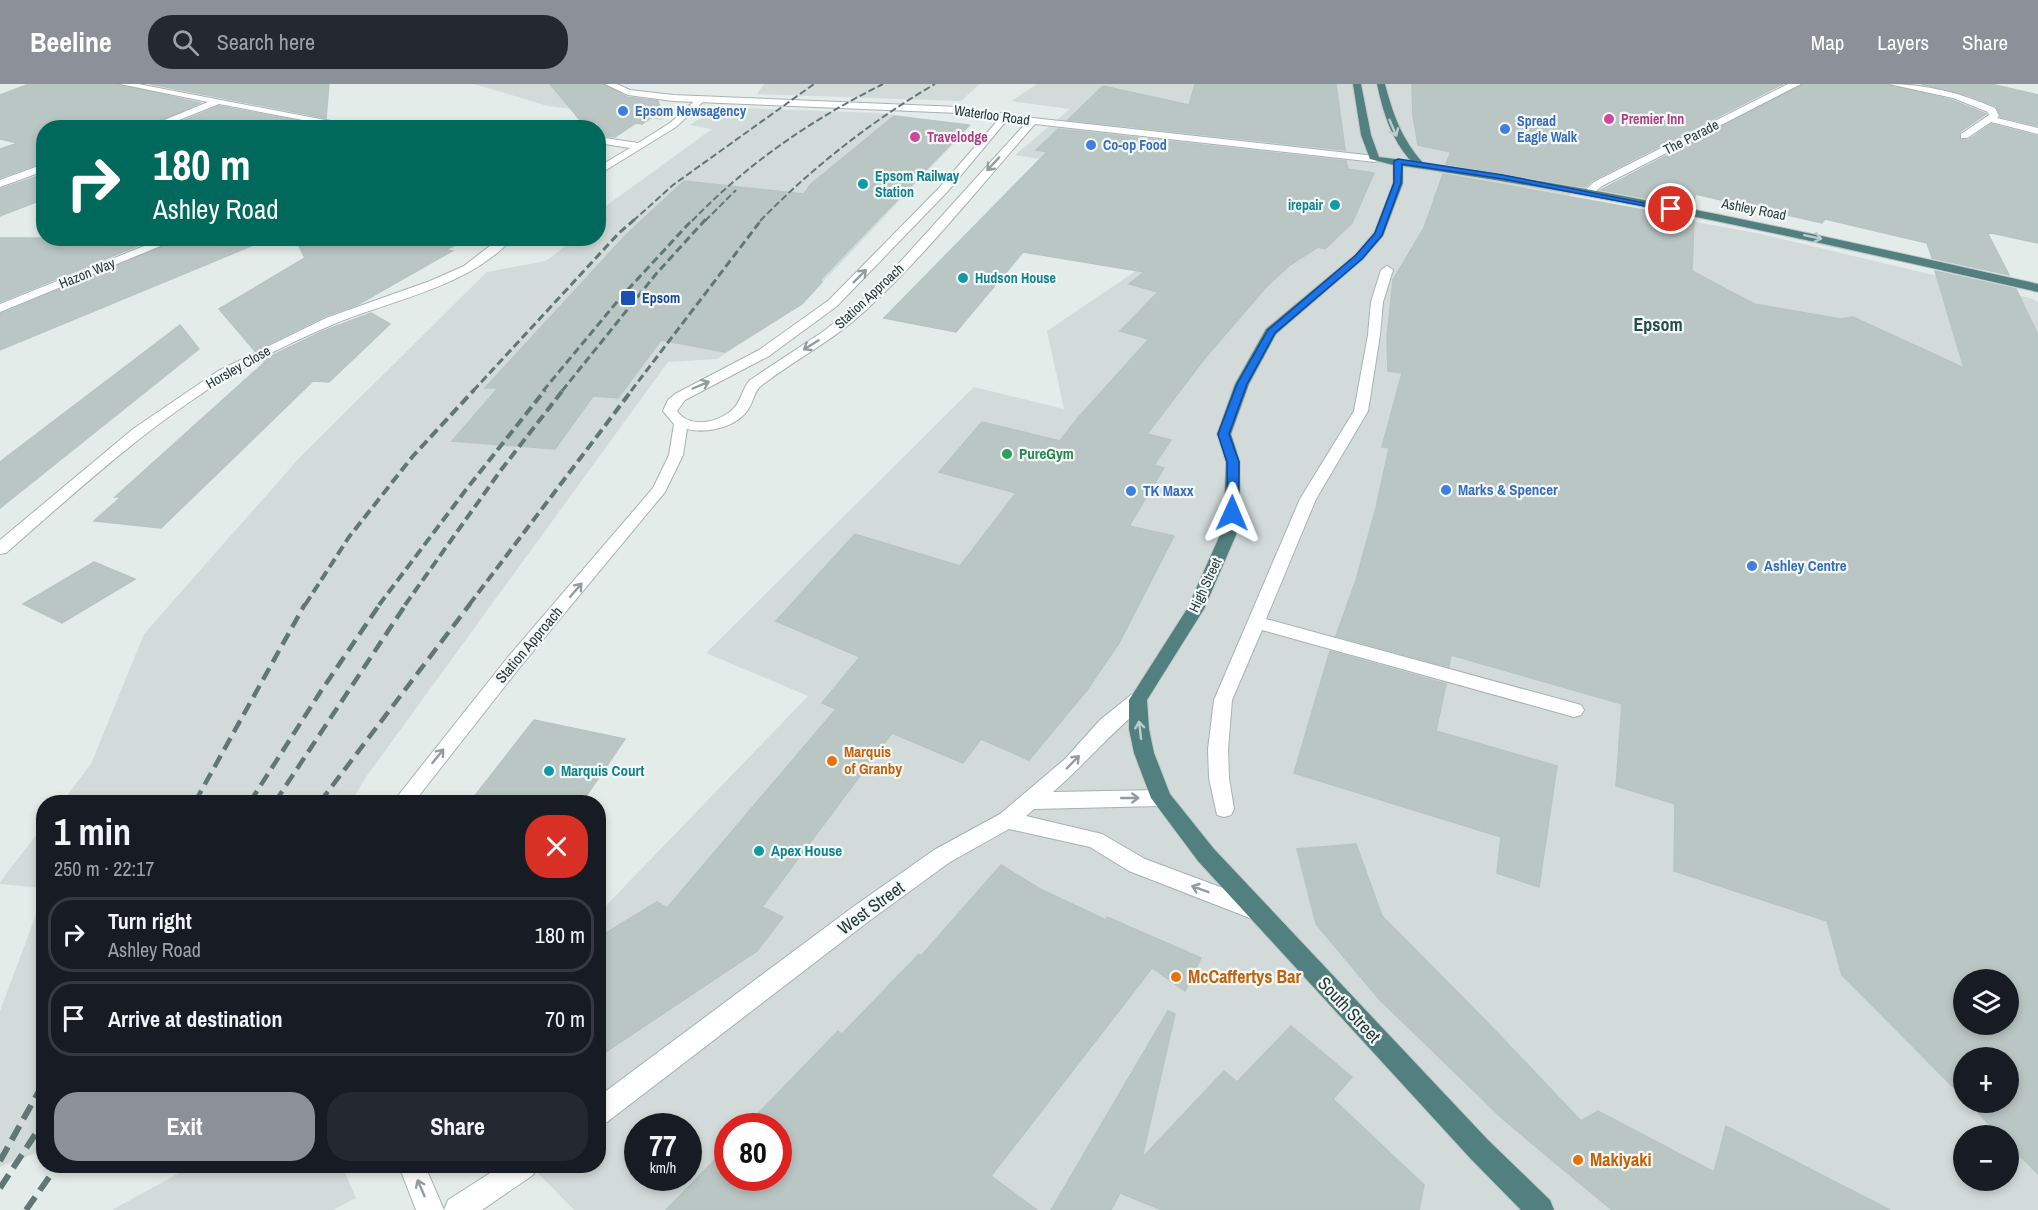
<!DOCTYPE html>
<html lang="en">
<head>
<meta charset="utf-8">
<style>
	:root { --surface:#171b24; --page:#242831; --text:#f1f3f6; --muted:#9ea1a6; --line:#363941; --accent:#8c9099 }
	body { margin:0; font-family:"Archivo Narrow",sans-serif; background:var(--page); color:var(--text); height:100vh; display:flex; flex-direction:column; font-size:22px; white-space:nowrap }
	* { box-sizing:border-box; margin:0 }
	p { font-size:20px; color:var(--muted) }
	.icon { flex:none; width:33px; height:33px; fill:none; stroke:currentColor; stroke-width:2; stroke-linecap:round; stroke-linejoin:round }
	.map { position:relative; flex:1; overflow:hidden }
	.sheet { position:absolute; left:36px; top:711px; width:570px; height:378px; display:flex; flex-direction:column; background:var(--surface); border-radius:24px; box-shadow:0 3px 9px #0003 }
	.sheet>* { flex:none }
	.banner { position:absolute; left:36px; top:36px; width:570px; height:126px; border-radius:24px; box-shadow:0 3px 9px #0003; background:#00695c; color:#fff; overflow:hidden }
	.fabs { position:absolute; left:1953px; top:885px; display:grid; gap:12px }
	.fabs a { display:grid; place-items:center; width:66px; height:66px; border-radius:50%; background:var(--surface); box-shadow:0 3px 9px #0003; font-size:30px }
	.speed { position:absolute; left:624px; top:1029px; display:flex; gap:12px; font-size:30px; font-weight:700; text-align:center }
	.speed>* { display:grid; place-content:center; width:78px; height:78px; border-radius:50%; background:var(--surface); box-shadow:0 3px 9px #0003; line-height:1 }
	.speed small { font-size:15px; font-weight:400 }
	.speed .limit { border:9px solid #d22; background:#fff; color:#111 }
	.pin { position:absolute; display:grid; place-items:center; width:51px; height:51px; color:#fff; margin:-26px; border:3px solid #fff; border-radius:50%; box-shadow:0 2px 6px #0007 }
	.me { position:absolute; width:66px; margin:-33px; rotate:1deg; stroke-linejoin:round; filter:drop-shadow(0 0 4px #0008) }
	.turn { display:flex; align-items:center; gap:21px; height:126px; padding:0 18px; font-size:27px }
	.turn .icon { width:78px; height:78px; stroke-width:2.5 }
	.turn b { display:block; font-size:42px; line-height:51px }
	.round { display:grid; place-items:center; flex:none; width:63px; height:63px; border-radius:24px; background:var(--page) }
	.head { display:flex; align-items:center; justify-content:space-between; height:102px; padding:0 18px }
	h1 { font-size:36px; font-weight:800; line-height:45px }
	.action { display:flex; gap:12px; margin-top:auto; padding:12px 18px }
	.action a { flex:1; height:69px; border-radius:24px; background:var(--accent); color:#fff; font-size:24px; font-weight:800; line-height:69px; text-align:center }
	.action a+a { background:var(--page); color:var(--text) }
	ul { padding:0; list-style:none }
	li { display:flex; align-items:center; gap:18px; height:75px; margin:0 12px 9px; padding:0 6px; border:3px solid var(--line); border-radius:24px }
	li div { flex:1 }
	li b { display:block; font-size:22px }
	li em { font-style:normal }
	header { display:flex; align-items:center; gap:36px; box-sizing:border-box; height:84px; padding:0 30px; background:var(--accent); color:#fff }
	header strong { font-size:28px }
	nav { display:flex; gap:33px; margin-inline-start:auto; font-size:21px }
	.search { width:420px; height:54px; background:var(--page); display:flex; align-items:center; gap:15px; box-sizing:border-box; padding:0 21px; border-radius:24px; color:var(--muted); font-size:22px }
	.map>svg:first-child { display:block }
	.built { fill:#d2dbda; fill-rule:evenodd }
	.building { fill:#bac6c4; stroke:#b7c5c2; stroke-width:1.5; fill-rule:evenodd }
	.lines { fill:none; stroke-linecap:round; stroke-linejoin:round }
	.pedestrian-casing { stroke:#a7b3b2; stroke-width:2 }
	.minor-casing { stroke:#a7b3b2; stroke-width:2 }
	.tertiary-casing { stroke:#a7b3b2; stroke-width:2 }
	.secondary-casing { stroke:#a1b3b1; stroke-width:2 }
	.trunk-casing { stroke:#c2c8c8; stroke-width:2 }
	.pedestrian { fill:#fff; fill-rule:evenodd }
	.minor { fill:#fff; fill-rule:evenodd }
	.tertiary { fill:#fff; fill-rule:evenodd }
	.secondary { fill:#fff; fill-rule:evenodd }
	.trunk { fill:#527f80; fill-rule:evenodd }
	.rail-far4 { stroke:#607776; stroke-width:2; stroke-dasharray:7 3; stroke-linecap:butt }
	.rail-far3 { stroke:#607776; stroke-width:3; stroke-dasharray:8 4; stroke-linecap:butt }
	.rail-far2 { stroke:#607776; stroke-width:4; stroke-dasharray:10 5; stroke-linecap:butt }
	.rail-far1 { stroke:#607776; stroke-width:4.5; stroke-dasharray:13 7; stroke-linecap:butt }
	.rail { stroke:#607776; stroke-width:6; stroke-dasharray:16 8; stroke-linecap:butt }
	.oneway { stroke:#bbcecd }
	.oneway2 { stroke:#929d9d }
	.route { fill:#1a73e8; stroke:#114b97; stroke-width:1.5 }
	.shop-dot { fill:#3f7fe0; stroke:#f4f9f7; stroke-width:2 }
	.hotel-dot { fill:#d1479c; stroke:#f4f9f7; stroke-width:2 }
	.culture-dot { fill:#0f9aa8; stroke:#f4f9f7; stroke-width:2 }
	.transit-dot { fill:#1a4fb4; stroke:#f4f9f7; stroke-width:2 }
	.leisure-dot { fill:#2e9e5b; stroke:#f4f9f7; stroke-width:2 }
	.food-dot { fill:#e8710a; stroke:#f4f9f7; stroke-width:2 }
	.labels { text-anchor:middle; stroke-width:4.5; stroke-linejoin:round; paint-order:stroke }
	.far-shop-label { font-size:14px; font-weight:bold; fill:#366cbe; stroke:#f4f9f7; text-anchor:start }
	.far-street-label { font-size:14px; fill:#263b3b; stroke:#f4f9f7 }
	.far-hotel-label { font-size:14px; font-weight:bold; fill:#b23c85; stroke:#f4f9f7; text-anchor:start }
	.far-culture-label { font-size:14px; font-weight:bold; fill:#0d838f; stroke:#f4f9f7; text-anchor:start }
	.far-transit-label { font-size:14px; font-weight:bold; fill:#164399; stroke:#f4f9f7; text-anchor:start }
	.leisure-label { font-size:15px; font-weight:bold; fill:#27864d; stroke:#f4f9f7; text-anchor:start }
	.shop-label { font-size:15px; font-weight:bold; fill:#366cbe; stroke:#f4f9f7; text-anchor:start }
	.street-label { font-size:15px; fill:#263b3b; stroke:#f4f9f7 }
	.food-label { font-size:15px; font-weight:bold; fill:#c56008; stroke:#f4f9f7; text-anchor:start }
	.culture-label { font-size:15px; font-weight:bold; fill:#0d838f; stroke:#f4f9f7; text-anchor:start }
	.far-district-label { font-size:18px; font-weight:bold; fill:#244b4b; stroke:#f4f9f7 }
	.near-street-label { font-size:18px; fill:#263b3b; stroke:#f4f9f7 }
	.near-food-label { font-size:18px; font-weight:bold; fill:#c56008; stroke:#f4f9f7; text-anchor:start }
</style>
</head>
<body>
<header>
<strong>Beeline</strong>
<div class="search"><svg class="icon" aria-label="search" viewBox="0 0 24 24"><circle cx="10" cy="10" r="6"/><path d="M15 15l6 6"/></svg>Search here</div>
<nav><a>Map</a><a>Layers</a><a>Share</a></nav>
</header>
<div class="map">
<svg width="2038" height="1126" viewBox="0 0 2038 1126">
	<rect width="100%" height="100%" fill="#e4ecea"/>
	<path class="built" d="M474,0H581L599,12L679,25L662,36L548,22Z
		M764,0H980L961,17L757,10Z
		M1037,0H1564L1582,95L1568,114L1761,150L2030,214L2038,218V1126H574L531,1082H598L599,829L808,612L706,569L974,303L1064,325L1047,247L1251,109L1015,71L1070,25L1011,17ZM1964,896H2008V940H1964ZM1964,974H2008V1018H1964ZM638,1042H688V1094H638ZM728,1042H778V1094H728ZM1964,1052H2008V1096H1964Z
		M717,23L877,29L971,41L802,220L717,275L668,278L366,693L351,718H62L91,680L144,550L301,372L487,188L546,177L574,155L598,154L599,136L602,133L599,127L712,45L690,41Z
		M43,742V804L0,800V798Z
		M43,812V1066L0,1083V927Z
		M192,1082H342L356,1114L333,1126H112Z"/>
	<path class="building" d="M29,0H118L200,19L143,44H44V78L0,94V65L18,59L0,55V11Z
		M150,0H329L326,34Z
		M550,0H603L627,13L658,17L661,27L642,40L636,39L615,53L598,51V39L581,37Z
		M1195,0H1336L1345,66L1068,36L1103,2L1189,21Z
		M1412,0H1783L1593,96L1585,103L1446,80L1451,68L1418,61L1413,32Z
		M1803,0H1887L1952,16L1986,30L1960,48L1959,54L1961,56H1968L1991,40L2038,52V159L1987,148L2009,191L1932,174L1927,159L1825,135L1822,139L1695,110L1694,123L1601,106Z
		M1921,0H1991L2038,11V42L2001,33L1996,22L1970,12Z
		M219,22L325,42V44H166Z
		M894,32L969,41L820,196L822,198L802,220L725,268L661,256L618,314L593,312L555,365L452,357L498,304H485L626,151L684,97L804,110L810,101Z
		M1058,45L1346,77L1348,85L1374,89L1352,139L1325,165L1318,163L1290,181L1267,202L1205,274L1147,350L1171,356L1154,381L1164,384L1129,442L1174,452L1119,559L1087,606L1029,676L981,655L963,679L892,649L762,823L783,833L757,867L598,973V854L657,818L667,824L836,625L822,619L860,573L776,537L855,450L960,482L1016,409L939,388L982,338L1060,357L1077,335L1149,255L1120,247L1158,208L1129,200L1144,188L1023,168L956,248L884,234L1047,68L1036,66Z
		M44,90V115L0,132V105Z
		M1443,90L1694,135L1692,187L1754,220L1841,235L1853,233L1964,284L1935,187L2016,205L2038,251V1090L2008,1060V1052H2000L1968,1018H2008V974H1964V1014L1842,891L1827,837L1674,787L1675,720L1616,702L1622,620L1451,571L1449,583L1336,552L1356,496L1376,424L1389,364L1382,363L1402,289L1388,287L1387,253L1393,196L1424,144ZM1964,896H2008V940H1964Z
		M0,154H157L0,218Z
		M182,154L268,155L0,266V230Z
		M295,154H468L446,166L452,167L357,221L325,232L255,267L219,225L305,174Z
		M371,229L390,240L329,298L313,297L161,444L94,437L121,413H115L265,278L263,276L321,248Z
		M180,241L199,265L0,424V378Z
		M94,478L135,495L62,539L23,520Z
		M1330,567L1446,600L1436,647L1557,682L1539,803L1497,789L1501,753L1294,689Z
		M534,636L625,655L582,718H470Z
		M1356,760L1382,832L1489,940L1581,1037L1598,1027L1714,1088L1726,1042L1890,1126H1612L1504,1036L1379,915L1316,840L1297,765Z
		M1001,781L1040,805L1106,836L1107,833L1201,874L1185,907L1152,884L991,1092L1037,1126H666L728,1062V1094H778V1042H746L838,947L842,950L919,870L921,872Z
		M1168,927L1175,930L1142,1074L1224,987L1237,998L1291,942L1352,993L1333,1015L1424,1101L1419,1126H1162L1120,1109L1111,1126H1051Z"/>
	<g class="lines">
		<g class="pedestrian-casing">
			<path id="pedestrian" d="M1387,182L1393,186L1383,218L1380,251L1368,327L1316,415L1266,535L1574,619L1581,621L1584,626L1581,631L1574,633L1262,546L1232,616L1228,665L1229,694L1234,725L1231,731L1224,733L1217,731L1209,694L1208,665L1214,616L1300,415L1354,327L1368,251L1371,218L1381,186Z"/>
		</g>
		<g class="minor-casing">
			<path id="minor" d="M120,0H138L367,44H345L219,20L159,44H145L208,18Z
				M1788,0H1801L1602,102L1591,111L1582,109L1594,98Z
				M1889,0C1926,0 1961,9 1995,24L1999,32L1997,34L2038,44V50L1991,38L1967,54H1961V50L1989,31L1988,28L1953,14Z
				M699,13L706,15L676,43L598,91V83L630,64L598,59V53L638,59L670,39Z
				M44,80V87L0,103V96Z
				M164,154H180L0,228V220Z
				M500,154H513C467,204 394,215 334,240C298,255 261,273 228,293C147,342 77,407 6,469L0,470V456L133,345L218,287L326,234L430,197L464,182Z"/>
		</g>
		<g class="tertiary-casing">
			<path id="tertiary" d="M605,0H617L630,6L673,11L959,23L1033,34L1375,72L1380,75L1375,78L1035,40C980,102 927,170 866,226C834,256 796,275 762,301C754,307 754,316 749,324C738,343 707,350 687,345L683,371L665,408L520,583L414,718H393L508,573L653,404L669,371L674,340L663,327L668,316L675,310L759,266L829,216L939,104L999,35L959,29L673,17L628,11ZM1007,36L1026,39L891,188L856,222L821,249L750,296C742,305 741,318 733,325C719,339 689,345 677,327L685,316L769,272L837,222L947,108Z
				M399,1082H425L444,1126H416Z"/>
		</g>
		<g class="secondary-casing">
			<path id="secondary" d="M1138,609L1145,611L1147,616L1145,621C1112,648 1085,680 1053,708L1161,706L1168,708L1171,714L1168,720L1161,722L1034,725L1026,732L1102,750L1145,775L1263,819L1266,826L1263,833L1255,836L1129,787L1090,763L1009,745L950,778L869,837L607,1038L598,1041V1013L853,823L934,766L1000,730L1065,675L1100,636L1131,611Z
				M501,1082H537L533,1091L482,1126H444L448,1116Z"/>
		</g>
		<g class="trunk-casing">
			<path id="trunk" d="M1353,0H1361L1371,51L1379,73L1411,77C1391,55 1383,28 1377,0H1385C1393,31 1402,55 1423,79C1630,108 1834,154 2038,200V208C1827,160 1617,112 1403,82V99L1383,152L1363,175L1276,250L1249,300L1231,350L1240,378V429L1236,451L1204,525L1147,616L1149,645L1154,669L1170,710L1214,765L1488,1056L1550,1116L1554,1126H1521L1470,1074L1198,777L1151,714L1134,669L1129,645V616L1187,525L1220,451L1224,429L1226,378L1217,350L1235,300L1266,245L1355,171L1374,149L1393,99V81L1370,75L1361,51Z"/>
		</g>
		<use href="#pedestrian" class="pedestrian"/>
		<use href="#minor" class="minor"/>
		<use href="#tertiary" class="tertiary"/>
		<use href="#secondary" class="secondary"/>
		<use href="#trunk" class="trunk"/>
		<path class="rail-far4" d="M633,137L673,101L814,0
			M692,137C748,79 811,36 883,0
			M705,137L736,106
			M760,137C813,83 870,38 935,0"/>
		<path class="rail-far3" d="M473,307L618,150L635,135
			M543,307L621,213L693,135
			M562,307L656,190L706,135
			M631,307L762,135"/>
		<path class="rail-far2" d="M305,521L349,453L413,372L474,306
			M379,521L465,407L545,306
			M405,521L501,386L563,306
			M469,521L632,306"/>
		<path class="rail-far1" d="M195,718L305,520
			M250,718L321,607L380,520
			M275,718L406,520
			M320,718L470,520"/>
		<path class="rail" d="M0,1077L44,998
			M0,1104L44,1037
			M26,1126L57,1082"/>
	</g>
	<defs><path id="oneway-shaft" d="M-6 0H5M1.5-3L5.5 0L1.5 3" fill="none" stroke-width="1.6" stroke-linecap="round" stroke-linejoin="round" transform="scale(1.5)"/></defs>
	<g class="oneway">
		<use href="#oneway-shaft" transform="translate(1393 44) rotate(67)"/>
		<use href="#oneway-shaft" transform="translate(1813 153) rotate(12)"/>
		<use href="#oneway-shaft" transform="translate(1140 646) rotate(-97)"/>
	</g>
	<g class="oneway2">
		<use href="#oneway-shaft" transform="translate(993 80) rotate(133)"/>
		<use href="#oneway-shaft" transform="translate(860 192) rotate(-45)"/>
		<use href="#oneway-shaft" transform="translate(811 261) rotate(148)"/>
		<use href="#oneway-shaft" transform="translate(701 301) rotate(-23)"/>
		<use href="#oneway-shaft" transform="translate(576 506) rotate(-49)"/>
		<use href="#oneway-shaft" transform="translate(438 672) rotate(-51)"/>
		<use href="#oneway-shaft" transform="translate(1073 678) rotate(-46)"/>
		<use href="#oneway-shaft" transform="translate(1130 714)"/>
		<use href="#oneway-shaft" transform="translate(1200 805) rotate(-159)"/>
		<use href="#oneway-shaft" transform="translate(421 1104) rotate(-113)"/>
	</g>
	<path class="route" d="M1398,75L1503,91L1675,125L1671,127L1503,95L1402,80L1401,99L1382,151L1362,175L1275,249L1247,300L1229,350L1239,378L1238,429L1236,431H1228L1227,378L1218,350L1237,300L1268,246L1356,171L1375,149L1394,99V77Z"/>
	<g class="shop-dot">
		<circle cx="623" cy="27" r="6"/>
		<circle cx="1505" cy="45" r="6"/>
		<circle cx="1091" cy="61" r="6"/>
		<circle cx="1446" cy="406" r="6"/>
		<circle cx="1131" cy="407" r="6"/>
		<circle cx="1752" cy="482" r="6"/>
	</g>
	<g class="hotel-dot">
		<circle cx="1609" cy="35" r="6"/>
		<circle cx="915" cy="53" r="6"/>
	</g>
	<g class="culture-dot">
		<circle cx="863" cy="100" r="6"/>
		<circle cx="1335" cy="121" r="6"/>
		<circle cx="963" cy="194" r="6"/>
		<circle cx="549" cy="687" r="6"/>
		<circle cx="759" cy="767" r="6"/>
	</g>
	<rect class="transit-dot" x="620" y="206" width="16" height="16" rx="3"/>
	<circle class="leisure-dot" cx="1007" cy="370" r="6"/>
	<g class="food-dot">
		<circle cx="832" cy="677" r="6"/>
		<circle cx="1176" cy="893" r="6"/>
		<circle cx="1578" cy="1076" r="6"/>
	</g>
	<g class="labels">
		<g class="far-shop-label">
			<text x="635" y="32">Epsom Newsagency</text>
			<text x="1517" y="42">Spread<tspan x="1517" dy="16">Eagle Walk</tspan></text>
			<text x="1103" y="66">Co-op Food</text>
		</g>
		<g class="far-street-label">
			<text transform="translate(992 31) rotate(8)" y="5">Waterloo Road</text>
			<text transform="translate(1691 53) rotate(-27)" y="5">The Parade</text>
			<text transform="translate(1754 125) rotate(11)" y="5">Ashley Road</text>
			<text transform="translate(87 189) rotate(-22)" y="5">Hazon Way</text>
			<text transform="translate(869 212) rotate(-43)" y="5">Station Approach</text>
			<text transform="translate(238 283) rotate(-30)" y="5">Horsley Close</text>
			<text transform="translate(1205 501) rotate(-65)" y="5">High Street</text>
		</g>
		<g class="far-hotel-label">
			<text x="1621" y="40">Premier Inn</text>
			<text x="927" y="58">Travelodge</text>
		</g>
		<g class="far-culture-label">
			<text x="875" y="97">Epsom Railway<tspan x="875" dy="16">Station</tspan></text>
			<text x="1323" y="126" text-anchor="end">irepair</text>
			<text x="975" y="199">Hudson House</text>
		</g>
		<g class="far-transit-label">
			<text x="642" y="219">Epsom</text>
		</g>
		<g class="leisure-label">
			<text x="1019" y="375">PureGym</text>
		</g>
		<g class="shop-label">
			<text x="1458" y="411">Marks &amp; Spencer</text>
			<text x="1143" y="412">TK Maxx</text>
			<text x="1764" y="487">Ashley Centre</text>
		</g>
		<g class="street-label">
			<text transform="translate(529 561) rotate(-50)" y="5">Station Approach</text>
		</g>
		<g class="food-label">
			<text x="844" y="673">Marquis<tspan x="844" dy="17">of Granby</tspan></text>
		</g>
		<g class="culture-label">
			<text x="561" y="692">Marquis Court</text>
			<text x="771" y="772">Apex House</text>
		</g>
		<g class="far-district-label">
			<text x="1658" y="247">Epsom</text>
		</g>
		<g class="near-street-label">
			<text transform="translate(871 824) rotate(-36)" y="6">West Street</text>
			<text transform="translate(1349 926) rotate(47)" y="6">South Street</text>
		</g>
		<g class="near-food-label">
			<text x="1188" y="899">McCaffertys Bar</text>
			<text x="1590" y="1082">Makiyaki</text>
		</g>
	</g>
</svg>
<div class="fabs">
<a><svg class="icon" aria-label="layers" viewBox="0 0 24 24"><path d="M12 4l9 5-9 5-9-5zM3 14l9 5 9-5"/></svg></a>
<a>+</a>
<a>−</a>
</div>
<div class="speed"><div>77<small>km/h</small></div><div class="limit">80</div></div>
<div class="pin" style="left:1671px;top:125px;background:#d93025"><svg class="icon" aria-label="arrive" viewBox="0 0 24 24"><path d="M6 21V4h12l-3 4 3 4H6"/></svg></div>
<svg class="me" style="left:1232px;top:429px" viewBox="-20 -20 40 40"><path d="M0-17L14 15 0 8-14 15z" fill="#1a73e8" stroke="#fff" stroke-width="4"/></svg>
<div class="banner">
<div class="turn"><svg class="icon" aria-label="right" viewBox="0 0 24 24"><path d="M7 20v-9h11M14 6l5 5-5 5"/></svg><div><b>180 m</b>Ashley Road</div></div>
</div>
<section class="sheet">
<div class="head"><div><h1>1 min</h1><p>250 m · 22:17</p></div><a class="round" style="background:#d93025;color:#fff"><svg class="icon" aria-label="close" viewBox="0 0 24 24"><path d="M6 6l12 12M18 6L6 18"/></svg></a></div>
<ul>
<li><svg class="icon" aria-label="right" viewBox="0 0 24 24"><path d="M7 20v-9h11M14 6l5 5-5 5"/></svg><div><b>Turn right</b><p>Ashley Road</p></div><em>180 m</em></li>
<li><svg class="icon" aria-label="arrive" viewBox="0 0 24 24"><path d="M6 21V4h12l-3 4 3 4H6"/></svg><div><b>Arrive at destination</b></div><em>70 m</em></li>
</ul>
<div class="action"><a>Exit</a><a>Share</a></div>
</section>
</div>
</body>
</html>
